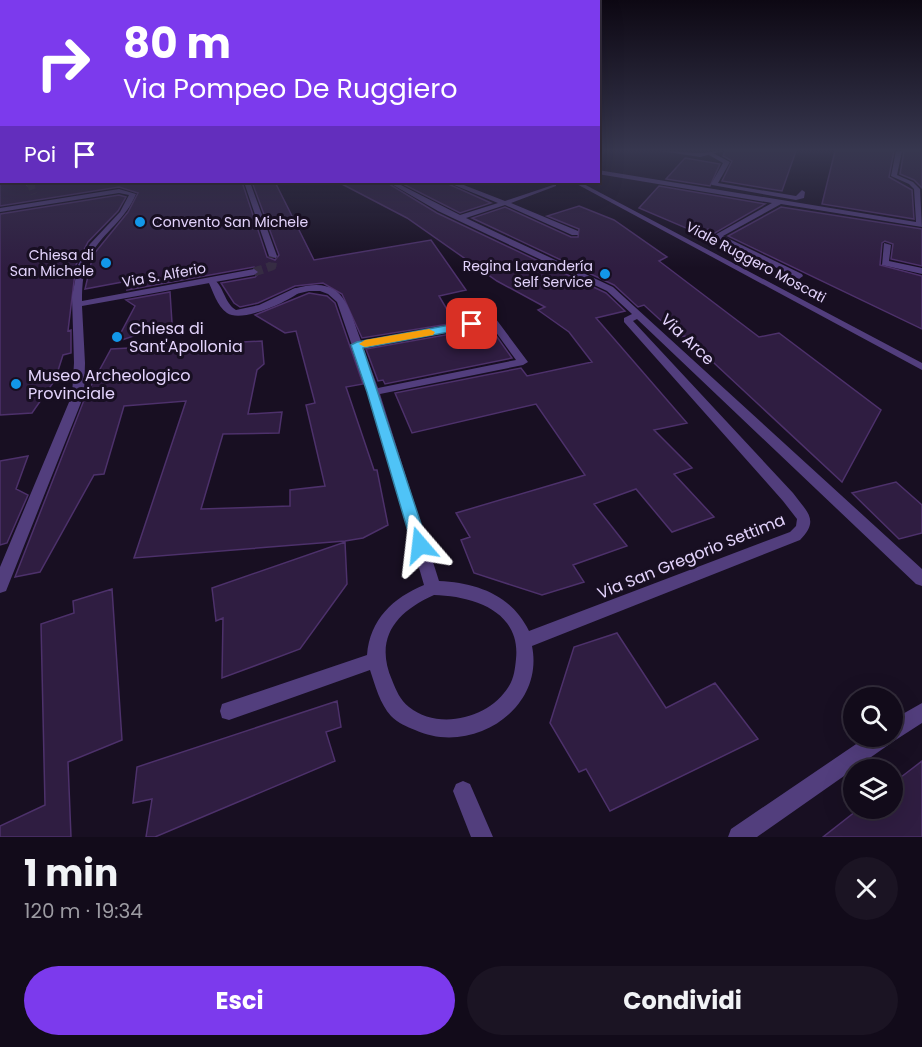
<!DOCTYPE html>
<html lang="it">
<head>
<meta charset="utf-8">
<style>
	:root { --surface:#120b1a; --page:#1b1423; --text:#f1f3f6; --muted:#9c9ba2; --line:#312b39; --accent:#7c3aed }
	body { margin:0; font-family:Poppins,sans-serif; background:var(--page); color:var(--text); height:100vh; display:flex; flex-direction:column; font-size:22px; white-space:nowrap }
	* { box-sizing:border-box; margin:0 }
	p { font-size:20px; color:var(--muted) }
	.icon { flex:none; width:33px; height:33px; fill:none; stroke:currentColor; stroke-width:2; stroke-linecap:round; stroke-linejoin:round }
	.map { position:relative; height:837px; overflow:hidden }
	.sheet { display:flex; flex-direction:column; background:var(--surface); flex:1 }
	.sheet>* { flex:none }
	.hud { position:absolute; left:0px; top:0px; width:600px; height:183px; box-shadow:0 6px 24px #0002,0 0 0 2px var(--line); background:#7c3aed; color:#fff; overflow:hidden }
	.tools { position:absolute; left:843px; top:687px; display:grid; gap:12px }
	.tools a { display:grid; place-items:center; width:60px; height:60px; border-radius:50%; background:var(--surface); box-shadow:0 6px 24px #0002,0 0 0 2px var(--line); font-size:30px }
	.pin { position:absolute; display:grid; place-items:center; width:51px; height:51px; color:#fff; margin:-26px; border-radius:12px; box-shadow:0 3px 9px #0006 }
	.me { position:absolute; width:66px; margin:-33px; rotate:343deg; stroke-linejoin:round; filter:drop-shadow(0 0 4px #0008) }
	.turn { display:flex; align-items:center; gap:21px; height:126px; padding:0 24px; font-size:27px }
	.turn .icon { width:78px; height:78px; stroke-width:2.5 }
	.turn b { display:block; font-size:42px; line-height:51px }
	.then { display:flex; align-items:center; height:57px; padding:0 24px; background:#0003; gap:12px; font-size:22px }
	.round { display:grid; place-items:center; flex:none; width:63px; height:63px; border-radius:32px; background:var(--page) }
	.headline { display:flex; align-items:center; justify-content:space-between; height:102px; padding:0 24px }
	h1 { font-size:36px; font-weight:700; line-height:45px }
	.button { display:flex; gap:12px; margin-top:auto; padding:12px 24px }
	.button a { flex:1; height:69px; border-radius:36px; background:var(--accent); color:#fff; font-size:24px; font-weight:700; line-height:69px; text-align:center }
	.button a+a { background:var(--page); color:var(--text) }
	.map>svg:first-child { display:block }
	.building { fill:#2f1d41; stroke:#4d316b; stroke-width:1.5 }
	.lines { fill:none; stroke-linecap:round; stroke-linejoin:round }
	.minor-tunnel-far1 { stroke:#362c43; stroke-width:7; stroke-dasharray:7 4; stroke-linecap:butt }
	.minor-tunnel { stroke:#362c43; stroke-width:9; stroke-dasharray:9 4.5; stroke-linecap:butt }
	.pedestrian { fill:#523e7d; fill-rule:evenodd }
	.minor { fill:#523e7d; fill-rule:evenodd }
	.route { fill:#4fc3f7; stroke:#337fa1; stroke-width:1.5 }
	.slow { fill:#f59e0b }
	.poi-dot { fill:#1297e9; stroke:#180f22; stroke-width:2 }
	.labels { text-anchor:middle; stroke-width:6; stroke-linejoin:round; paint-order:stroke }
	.far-poi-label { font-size:14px; fill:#e3d3fc; stroke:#180f22; text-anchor:end }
	.far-street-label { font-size:14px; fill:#e3d3fc; stroke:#180f22 }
	.poi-label { font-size:16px; fill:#e3d3fc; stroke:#180f22; text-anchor:start }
	.street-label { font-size:16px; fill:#e3d3fc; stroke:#180f22 }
</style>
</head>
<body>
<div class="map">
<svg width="922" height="837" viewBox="0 0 922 837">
	<rect width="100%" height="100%" fill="#180f22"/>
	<path class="building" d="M725,151H796L782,191L722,181L732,161L723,156Z
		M835,151H894L889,177L912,190L914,219L822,204Z
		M904,151H922V188L914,180L900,174Z
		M685,158L720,164L710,186L666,179Z
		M0,182H23L29,187L34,185L35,182H242L267,257L275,260L279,255L252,182H275L314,260L431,240L466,290L439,296L455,323L362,338L342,294L323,283L295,286L258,303L240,307L234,303L221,283L255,277L260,272L254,267L127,290L128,281L85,289L93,255L128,212L138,193L119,187L0,206Z
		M338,182H386L437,213L606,293L625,311L596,318L687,423L654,430L692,468L674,474L714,517L672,532L636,489L594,504L627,546L573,565L584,582L542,595L474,573L461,540L470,537L456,513L585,475L536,404L412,433L395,393L521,368L527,376L592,362L569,332L538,310L545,307L497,281L407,218Z
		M399,182H444L491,203L460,213Z
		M659,186L765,204L715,233L708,229L700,234L639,208Z
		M119,195L126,197L118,211L88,242L76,265L68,331L71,330V353L63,355L55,380L32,413L0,415V214Z
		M579,206L614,220L667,257L659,261L759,337L779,333L881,410L842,482L685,336L679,337L644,305L638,307L614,285L472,218L505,207L571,237H578L579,229L547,216Z
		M781,207L922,229V266L891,259L893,244L885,241L882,243L880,265L922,276V329L728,236Z
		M170,292L172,323L116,342L135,306L126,300Z
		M309,293L327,296L335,303L363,384L346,387L374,470H377L388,525L363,538L345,541L134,558L186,401L124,406L104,474L94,475L40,572L15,577L86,395L111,349L262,341L264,364L257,370L248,414L282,412L279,433L223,434L201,509L290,506V490L325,486L306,405L315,403L296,331L285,333L255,315Z
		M490,327L512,358L385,384L383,380L378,381L366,349Z
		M28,456L16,489L28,495L7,543L0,545V461Z
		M896,482L922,505V533L899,539L852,493Z
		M345,542L347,584L300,649L222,678L223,618L216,621L212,588Z
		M112,589L122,740L68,762L71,837H0V826L45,805L41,624L74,613L73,601Z
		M617,633L666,708L715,683L758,739L610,811L586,769L579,772L550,723L574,647Z
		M337,701L341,727L326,732L335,761L155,837H146L152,799L133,803L137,767Z
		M922,761V837H823L860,808H892V784Z"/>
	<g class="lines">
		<path class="minor-tunnel-far1" d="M30,183L34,194"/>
		<path class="minor-tunnel" d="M254,272L272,266L273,256"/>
		<path class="pedestrian" d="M711,152L730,162L718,183L796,196L802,190L805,192L804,198L796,200L712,185L711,184L723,163L709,155Z
			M212,278C224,285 224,303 236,310L259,305L293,289L296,288L301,291C288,302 242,323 227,313C217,306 213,291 208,281Z
			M463,781L470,784L493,837H471L453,791L456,784Z"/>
		<path class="minor" d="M661,151L700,153L723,151L700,157Z
			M896,151H902L897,175L913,182L920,189L922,227L781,204L723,236L802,274L803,276L799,279L713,236L772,203L598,174V170L916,222L914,189L909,184L891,176Z
			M0,156L2,157V161L0,160Z
			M25,182H32L33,183L30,185Z
			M244,182H250L277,256L276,258L269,256Z
			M388,182H395L460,215L498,203L449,183L448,182H456L505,201L556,184V186L511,203L578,231V235H572L505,205L466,218L613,287L922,569V586L916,584L637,319L633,321L793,493C807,512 820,520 800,540L532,646C545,710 471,756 415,730C407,727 398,723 391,716C380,704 375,685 370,670L229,720L222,718L220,711L222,704L367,655C370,619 393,598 424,585L368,392L337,302L328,294L320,291H309L296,294L291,291L293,289C343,274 347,303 361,341L496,319L528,362L523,365L380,394L439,581C478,583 511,595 529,631L790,532L796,526L797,519L783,501L624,322V318L632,314L607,291L438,211ZM490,324L516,360L378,388L363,347ZM434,595C473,596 521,611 516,659C515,669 514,678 509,686C490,718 439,731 409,707C400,700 396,690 392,680C374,638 396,612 434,595Z
			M573,182H580L922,363V370Z
			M119,189L136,194C126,219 104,232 91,254C83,268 82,285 82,301L254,269L258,272L254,275L82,306L85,363L84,395L8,586L6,591L0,593V567L72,395L74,363L72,297L78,265L90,244L120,212L129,195L119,193L0,212V208Z
			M884,243L891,245L889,261L922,268V274L882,265Z
			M922,703V723L894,741L757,837H728L731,829L868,736H892V720Z"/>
	</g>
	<linearGradient id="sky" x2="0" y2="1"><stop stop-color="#0d0813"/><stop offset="0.56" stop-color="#37374f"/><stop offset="1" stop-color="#37374f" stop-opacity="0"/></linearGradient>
	<rect width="922" height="268" fill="url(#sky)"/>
	<path class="route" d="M472,321L476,322V327L363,348L428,545L426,550H414L412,545L367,392L351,345L357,342Z"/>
	<path class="slow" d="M429,329L435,332L433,335L365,347L359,344L365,340Z"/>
	<g class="poi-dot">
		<circle cx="140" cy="222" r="6"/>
		<circle cx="106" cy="263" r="6"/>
		<circle cx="605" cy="274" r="6"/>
		<circle cx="117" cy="337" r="6"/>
		<circle cx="16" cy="384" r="6"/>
	</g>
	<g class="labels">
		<g class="far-poi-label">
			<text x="152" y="227" text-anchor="start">Convento San Michele</text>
			<text x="94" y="260">Chiesa di<tspan x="94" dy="16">San Michele</tspan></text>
			<text x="593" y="271">Regina Lavandería<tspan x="593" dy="16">Self Service</tspan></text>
		</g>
		<g class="far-street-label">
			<text transform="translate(756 262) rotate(28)" y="5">Viale Ruggero Moscati</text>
			<text transform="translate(164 275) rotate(-10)" y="5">Via S. Alferio</text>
		</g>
		<g class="poi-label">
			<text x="129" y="334">Chiesa di<tspan x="129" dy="18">Sant'Apollonia</tspan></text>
			<text x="28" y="381">Museo Archeologico<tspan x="28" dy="18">Provinciale</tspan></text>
		</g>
		<g class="street-label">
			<text transform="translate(688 339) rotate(43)" y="6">Via Arce</text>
			<text transform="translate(691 556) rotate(-22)" y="6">Via San Gregorio Settima</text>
		</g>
	</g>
</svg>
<div class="tools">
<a><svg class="icon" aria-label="search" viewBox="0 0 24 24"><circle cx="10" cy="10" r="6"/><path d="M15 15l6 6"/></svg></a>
<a><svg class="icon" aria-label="layers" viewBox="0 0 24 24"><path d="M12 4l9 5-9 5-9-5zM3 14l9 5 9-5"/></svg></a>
</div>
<div class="pin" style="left:472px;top:324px;background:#d93025"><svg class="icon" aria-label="arrive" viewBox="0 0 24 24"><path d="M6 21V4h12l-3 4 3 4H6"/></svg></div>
<svg class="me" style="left:420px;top:545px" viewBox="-20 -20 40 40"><path d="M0-17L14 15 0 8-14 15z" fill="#4fc3f7" stroke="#fff" stroke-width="4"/></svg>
<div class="hud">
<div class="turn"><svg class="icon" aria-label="right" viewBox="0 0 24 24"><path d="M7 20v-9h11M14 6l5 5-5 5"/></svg><div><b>80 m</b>Via Pompeo De Ruggiero</div></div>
<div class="then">Poi<svg class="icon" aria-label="arrive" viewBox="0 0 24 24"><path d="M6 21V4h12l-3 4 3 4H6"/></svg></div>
</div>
</div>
<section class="sheet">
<div class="headline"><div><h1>1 min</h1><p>120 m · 19:34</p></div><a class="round"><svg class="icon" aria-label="close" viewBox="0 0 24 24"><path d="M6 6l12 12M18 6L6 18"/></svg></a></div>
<div class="button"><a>Esci</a><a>Condividi</a></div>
</section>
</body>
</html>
